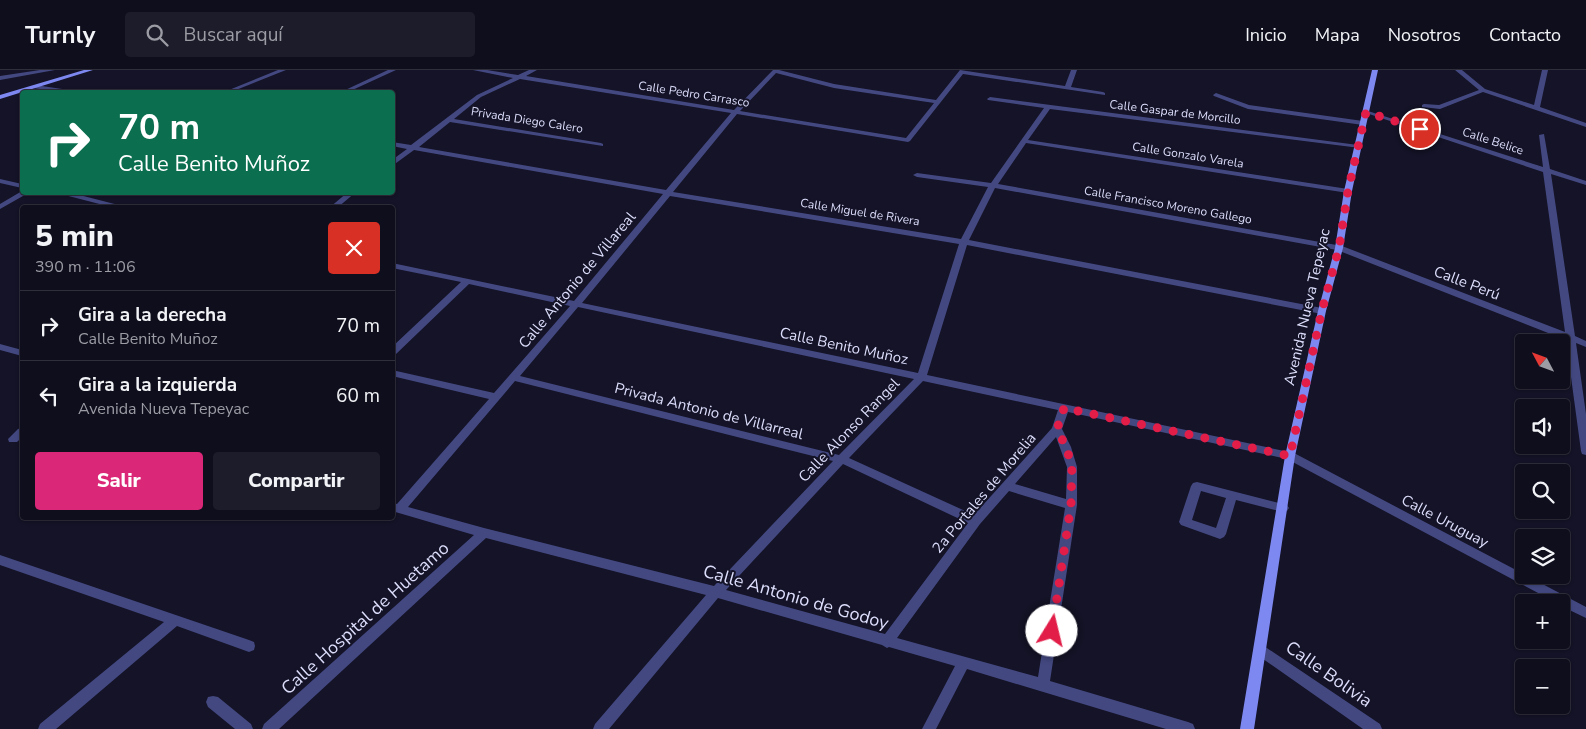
<!DOCTYPE html>
<html lang="es">
<head>
<meta charset="utf-8">
<style>
	:root { --surface:#0f0e1d; --page:#1d1c2a; --text:#f1f3f6; --muted:#9b9ca4; --line:#2f2e3b; --accent:#db2777 }
	body { margin:0; font-family:"Nunito Sans",sans-serif; background:var(--page); color:var(--text); height:100vh; display:flex; flex-direction:column; font-size:19px; white-space:nowrap }
	* { box-sizing:border-box; margin:0 }
	p { font-size:16px; color:var(--muted) }
	.icon { flex:none; width:28px; height:28px; fill:none; stroke:currentColor; stroke-width:2; stroke-linecap:round; stroke-linejoin:round }
	.map { position:relative; flex:1; overflow:hidden }
	.drawer { position:absolute; left:20px; top:135px; width:375px; height:315px; display:flex; flex-direction:column; background:var(--surface); border-radius:5px; box-shadow:0 1px 4px #0004,0 0 0 1px var(--line) }
	.drawer>* { flex:none }
	.guide { position:absolute; left:20px; top:20px; width:375px; height:105px; border-radius:5px; box-shadow:0 1px 4px #0004,0 0 0 1px var(--line); background:#0b6e4f; color:#fff; overflow:hidden }
	.needle { width:32px; rotate:311deg }
	.controls { position:absolute; left:1515px; top:264px; display:grid; gap:10px }
	.controls a { display:grid; place-items:center; width:55px; height:55px; border-radius:5px; background:var(--surface); box-shadow:0 1px 4px #0004,0 0 0 1px var(--line); font-size:25px }
	.pin { position:absolute; display:grid; place-items:center; width:42px; height:42px; color:#fff; margin:-21px; border:2px solid #fff; border-radius:50%; box-shadow:0 1px 5px #0007 }
	.me { position:absolute; width:55px; margin:-28px; rotate:9deg; stroke-linejoin:round; filter:drop-shadow(0 0 4px #0008) }
	.turn { display:flex; align-items:center; gap:18px; height:105px; padding:0 15px; font-size:22px }
	.turn .icon { width:65px; height:65px; stroke-width:2.5 }
	.turn b { display:block; font-size:35px; line-height:42px }
	.round { display:grid; place-items:center; flex:none; width:52px; height:52px; border-radius:5px; background:var(--page) }
	.head { display:flex; align-items:center; justify-content:space-between; height:85px; padding:0 15px }
	h1 { font-size:30px; font-weight:800; line-height:38px }
	.action { display:flex; gap:10px; margin-top:auto; padding:10px 15px }
	.action a { flex:1; height:58px; border-radius:5px; background:var(--accent); color:#fff; font-size:20px; font-weight:800; line-height:58px; text-align:center }
	.action a+a { background:var(--page); color:var(--text) }
	ul { padding:0; list-style:none }
	li { display:flex; align-items:center; gap:15px; height:70px; padding:0 15px; border-top:1px solid var(--line) }
	li div { flex:1 }
	li b { display:block; font-size:19px }
	li em { font-style:normal }
	header { display:flex; align-items:center; gap:30px; box-sizing:border-box; height:70px; padding:0 25px; background:var(--surface); border-bottom:1px solid var(--line) }
	header strong { font-size:24px }
	nav { display:flex; gap:28px; margin-inline-start:auto; font-size:18px }
	.search { width:350px; height:45px; background:var(--page); display:flex; align-items:center; gap:12px; box-sizing:border-box; padding:0 18px; border-radius:5px; color:var(--muted); font-size:19px }
	.map>svg:first-child { display:block }
	.lines { fill:none; stroke-linecap:round; stroke-linejoin:round }
	.lane { fill:#434881; fill-rule:evenodd }
	.street { fill:#434881; fill-rule:evenodd }
	.secondary { fill:#7e88f1; fill-rule:evenodd }
	.route { stroke:#e11d48; stroke-width:9; stroke-dasharray:0 16.2 }
	.labels { text-anchor:middle; stroke-width:4; stroke-linejoin:round; paint-order:stroke }
	.far-street-label { font-size:12px; fill:#dcddfb; stroke:#141327 }
	.street-label { font-size:15px; fill:#dcddfb; stroke:#141327 }
	.near-street-label { font-size:18px; fill:#dcddfb; stroke:#141327 }
</style>
</head>
<body>
<header>
<strong>Turnly</strong>
<div class="search"><svg class="icon" aria-label="search" viewBox="0 0 24 24"><circle cx="10" cy="10" r="6"/><path d="M15 15l6 6"/></svg>Buscar aquí</div>
<nav><a>Inicio</a><a>Mapa</a><a>Nosotros</a><a>Contacto</a></nav>
</header>
<div class="map">
<svg width="1586" height="659" viewBox="0 0 1586 659">
	<rect width="100%" height="100%" fill="#141327"/>
	<g class="lines">
		<path class="lane" d="M1216,23L1249,35L1363,51L1366,53L1363,55L1248,39L1214,26L1213,25Z
			M1197,412L1283,434L1287,435L1289,438L1287,441L1283,442L1236,430L1226,464L1224,467L1220,469L1181,455L1179,452L1191,416L1193,413ZM1201,421L1226,428L1216,458L1192,450Z"/>
		<path class="street" d="M40,0H55L0,10V6Z
			M278,0H286L231,22H224Z
			M388,0H396L348,22H341Z
			M473,0H487L518,5L529,0H537L526,6L734,40L773,0H779L834,14L936,30L960,0L1065,16L1071,0H1077L1071,17L1103,22L1105,23V25L963,4L910,71L908,72L737,44L673,122L961,169L988,117L917,107L913,105L917,103L991,113L1044,38L988,30L987,29L990,27L1358,75L1361,77L1360,78L1050,39L1028,70L1348,119L1352,121L1348,123L1026,73L998,114L1342,176L1565,262L1543,102L1363,42L1368,41L1543,97L1539,65L1544,64L1550,99L1586,111V115L1551,104L1575,266L1586,271V277L1576,273L1586,344V385L1582,384L1581,381L1566,270L1337,180L995,118L969,170L1322,238L1326,241L1322,244L967,175L927,305L1294,383L1586,537V548L1561,536V532H1555L1287,389L1068,342L1062,359L1071,377L1077,397V435L1050,611L1188,652L1193,654L1195,659H1166L967,599L936,659H922L955,596L889,577L887,578L882,575L718,528L609,659H593L595,654L706,525L486,468L279,659H262L264,654L474,465L392,441V433L397,434L489,329L392,306V300L494,323L570,236L469,214L395,285L392,286V277L461,212L392,198V193L574,231L663,124L414,80L392,96V90L407,79L392,76V72L411,75L477,25L513,8ZM776,3L834,18L934,33L906,68L740,41ZM520,9L731,43L666,120L419,77L450,52L603,76V74L601,73L454,49L481,27ZM670,126L959,174L918,303L582,233ZM578,237L914,309L839,385L520,306ZM515,311L833,391L714,516L484,458L408,437ZM923,311L1058,340L1052,358L974,445L849,388ZM1056,367L1067,397L1066,429L1015,414ZM843,394L968,453L885,564L726,520ZM1009,421L1065,438L1038,607L897,568L980,454Z
			M1455,0H1462L1485,19L1534,35L1542,0H1548L1540,37L1586,53V57L1483,22L1440,39L1422,37V35L1424,34L1439,35L1479,20Z
			M35,15L69,20L72,22H60L33,18V16Z
			M0,109L22,114V118L0,113Z
			M22,121L30,122L0,139V134Z
			M53,122H68L130,138H115Z
			M348,122H356L337,138H329Z
			M0,274L22,280V286L0,280Z
			M22,358V367L17,372H9L8,369L18,359Z
			M0,485L249,570L254,572L255,576L254,580L249,582L177,556L56,659H38L40,654L164,552L0,495Z
			M1261,574L1380,654L1382,659H1363L1256,584L1254,580L1256,576Z
			M213,626L218,627L251,654L253,659H235L208,637L206,632L208,627Z"/>
		<path class="secondary" d="M84,0H93L0,29V25Z
			M1372,0H1378L1352,121L1343,178L1326,241L1295,386L1254,659H1240L1285,386L1318,241L1335,178L1344,121Z"/>
	</g>
	<g class="lines">
		<path class="route" d="M1052,561L1071,435L1072,396L1066,377L1057,359L1064,338L1290,386L1322,240L1339,178L1348,121L1366,42L1420,59"/>
	</g>
	<g class="labels">
		<g class="far-street-label">
			<text transform="translate(694 24) rotate(9)" y="4">Calle Pedro Carrasco</text>
			<text transform="translate(1175 42) rotate(7)" y="4">Calle Gaspar de Morcillo</text>
			<text transform="translate(527 50) rotate(9)" y="4">Privada Diego Calero</text>
			<text transform="translate(1493 71) rotate(18)" y="4">Calle Belice</text>
			<text transform="translate(1188 85) rotate(9)" y="4">Calle Gonzalo Varela</text>
			<text transform="translate(1168 135) rotate(10)" y="4">Calle Francisco Moreno Gallego</text>
			<text transform="translate(860 142) rotate(9)" y="4">Calle Miguel de Rivera</text>
		</g>
		<g class="street-label">
			<text transform="translate(577 210) rotate(-50)" y="5">Calle Antonio de Villareal</text>
			<text transform="translate(1467 213) rotate(21)" y="5">Calle Perú</text>
			<text transform="translate(1307 237) rotate(-77)" y="5">Avenida Nueva Tepeyac</text>
			<text transform="translate(844 276) rotate(12)" y="5">Calle Benito Muñoz</text>
			<text transform="translate(709 341) rotate(14)" y="5">Privada Antonio de Villarreal</text>
			<text transform="translate(849 360) rotate(-46)" y="5">Calle Alonso Rangel</text>
			<text transform="translate(984 423) rotate(-50)" y="5">2a Portales de Morelia</text>
			<text transform="translate(1445 451) rotate(28)" y="5">Calle Uruguay</text>
		</g>
		<g class="near-street-label">
			<text transform="translate(796 527) rotate(16)" y="6">Calle Antonio de Godoy</text>
			<text transform="translate(365 548) rotate(-42)" y="6">Calle Hospital de Huetamo</text>
			<text transform="translate(1329 604) rotate(35)" y="6">Calle Bolivia</text>
		</g>
	</g>
</svg>
<div class="controls">
<a><svg class="needle" viewBox="-14 -14 28 28"><path d="M0-13l5 13h-10z" fill="#e53935"/><path d="M0 13l5-13h-10z" fill="#9b9ca4"/></svg></a>
<a><svg class="icon" aria-label="sound" viewBox="0 0 24 24"><path d="M4 9h4l5-4v14l-5-4H4zM17 9q2 3 0 6"/></svg></a>
<a><svg class="icon" aria-label="search" viewBox="0 0 24 24"><circle cx="10" cy="10" r="6"/><path d="M15 15l6 6"/></svg></a>
<a><svg class="icon" aria-label="layers" viewBox="0 0 24 24"><path d="M12 4l9 5-9 5-9-5zM3 14l9 5 9-5"/></svg></a>
<a>+</a>
<a>−</a>
</div>
<div class="pin" style="left:1420px;top:59px;background:#d93025"><svg class="icon" aria-label="arrive" viewBox="0 0 24 24"><path d="M6 21V4h12l-3 4 3 4H6"/></svg></div>
<svg class="me" style="left:1052px;top:561px" viewBox="-20 -20 40 40"><circle r="19" fill="#fff"/><path d="M0-13L10 11 0 6-10 11z" fill="#e11d48"/></svg>
<div class="guide">
<div class="turn"><svg class="icon" aria-label="right" viewBox="0 0 24 24"><path d="M7 20v-9h11M14 6l5 5-5 5"/></svg><div><b>70 m</b>Calle Benito Muñoz</div></div>
</div>
<section class="drawer">
<div class="head"><div><h1>5 min</h1><p>390 m · 11:06</p></div><a class="round" style="background:#d93025;color:#fff"><svg class="icon" aria-label="close" viewBox="0 0 24 24"><path d="M6 6l12 12M18 6L6 18"/></svg></a></div>
<ul>
<li><svg class="icon" aria-label="right" viewBox="0 0 24 24"><path d="M7 20v-9h11M14 6l5 5-5 5"/></svg><div><b>Gira a la derecha</b><p>Calle Benito Muñoz</p></div><em>70 m</em></li>
<li><svg class="icon" aria-label="left" viewBox="0 0 24 24"><path d="M17 20v-9H6M10 6l-5 5 5 5"/></svg><div><b>Gira a la izquierda</b><p>Avenida Nueva Tepeyac</p></div><em>60 m</em></li>
</ul>
<div class="action"><a>Salir</a><a>Compartir</a></div>
</section>
</div>
</body>
</html>
